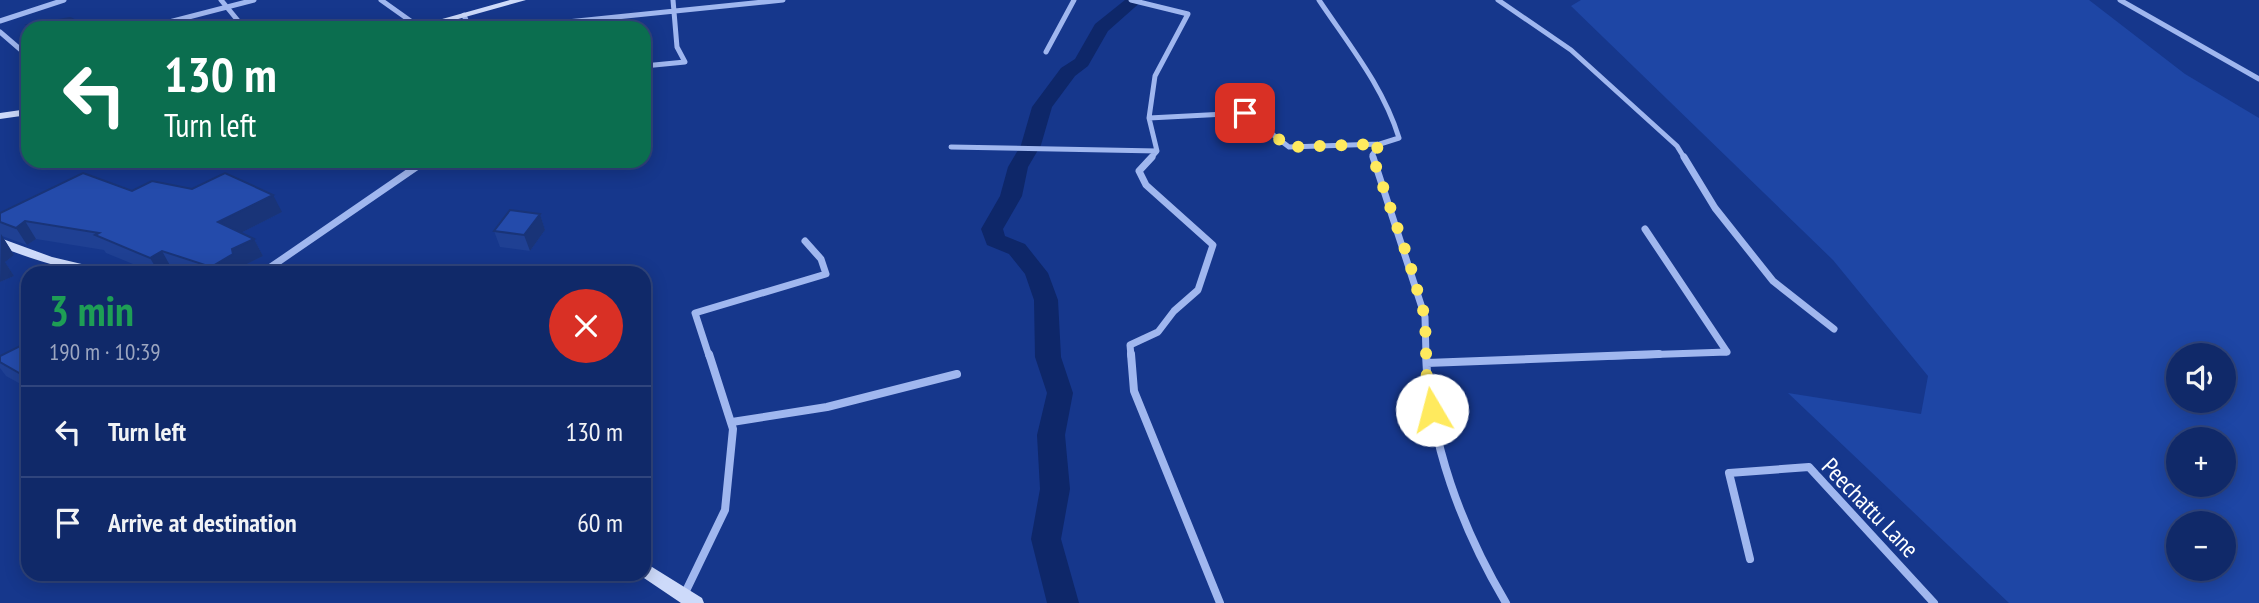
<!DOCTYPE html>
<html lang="en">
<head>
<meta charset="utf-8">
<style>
	:root { --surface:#102969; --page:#19316f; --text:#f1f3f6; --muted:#9ca6c0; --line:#30457d }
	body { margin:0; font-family:"PT Sans Narrow",sans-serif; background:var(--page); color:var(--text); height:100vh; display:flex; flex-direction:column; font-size:26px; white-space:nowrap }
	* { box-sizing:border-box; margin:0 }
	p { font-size:23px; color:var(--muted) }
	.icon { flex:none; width:38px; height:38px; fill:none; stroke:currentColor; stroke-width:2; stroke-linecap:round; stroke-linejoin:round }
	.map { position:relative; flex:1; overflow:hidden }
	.drawer { position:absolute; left:21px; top:266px; width:630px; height:315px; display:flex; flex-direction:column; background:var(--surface); border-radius:21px; box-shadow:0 4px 18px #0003,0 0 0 2px var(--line) }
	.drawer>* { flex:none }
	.guide { position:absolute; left:21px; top:21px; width:630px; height:147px; border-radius:21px; box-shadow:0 4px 18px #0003,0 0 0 2px var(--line); background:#0b6e4f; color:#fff; overflow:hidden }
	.fabs { position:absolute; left:2166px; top:343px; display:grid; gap:14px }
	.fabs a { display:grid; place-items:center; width:70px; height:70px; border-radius:50%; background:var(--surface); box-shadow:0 4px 18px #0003,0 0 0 2px var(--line); font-size:35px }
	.pin { position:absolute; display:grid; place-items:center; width:60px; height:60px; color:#fff; margin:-30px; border-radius:14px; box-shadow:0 4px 10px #0006 }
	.me { position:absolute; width:77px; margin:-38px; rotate:352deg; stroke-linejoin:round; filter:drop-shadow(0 0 5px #0008) }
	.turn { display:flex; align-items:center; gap:24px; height:147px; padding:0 28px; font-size:32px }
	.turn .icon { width:91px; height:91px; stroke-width:2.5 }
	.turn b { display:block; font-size:49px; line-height:60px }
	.round { display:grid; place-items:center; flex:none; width:74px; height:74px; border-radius:37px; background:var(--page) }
	.headline { display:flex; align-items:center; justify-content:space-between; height:119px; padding:0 28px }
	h1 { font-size:42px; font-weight:700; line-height:52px; color:#1e9e55 }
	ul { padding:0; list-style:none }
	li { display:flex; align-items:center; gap:21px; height:91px; padding:0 28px; border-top:2px solid var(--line) }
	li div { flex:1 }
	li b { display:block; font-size:26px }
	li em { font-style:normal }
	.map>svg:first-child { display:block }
	.green { fill:#1e46a5; fill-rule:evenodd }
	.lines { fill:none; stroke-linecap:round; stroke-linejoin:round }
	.canal { fill:#0e2769; fill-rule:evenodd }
	.street-far2 { stroke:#a0b7ef; stroke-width:5 }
	.street-far1 { stroke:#a0b7ef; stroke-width:7 }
	.street { stroke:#a0b7ef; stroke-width:8 }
	.secondary { fill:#cddafa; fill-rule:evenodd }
	.wall { fill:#1f4093 }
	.shaded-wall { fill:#193478 }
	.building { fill:#244bab; stroke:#193478; stroke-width:2 }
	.route { stroke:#ffea5e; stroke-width:12; stroke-dasharray:0 21.6 }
	.labels { text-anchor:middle; stroke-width:7; stroke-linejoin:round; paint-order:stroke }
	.near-street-label { font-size:24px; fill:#fff; stroke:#16378c }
</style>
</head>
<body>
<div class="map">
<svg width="2259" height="603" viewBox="0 0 2259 603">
	<rect width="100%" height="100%" fill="#16378c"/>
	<path class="green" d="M1581,0H2089L2185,74L2259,118V603H2009L1788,393L1921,414L1928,376L1833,260L1571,6ZM2179,355H2224V401H2179ZM2179,439H2224V485H2179ZM2179,523H2224V569H2179Z"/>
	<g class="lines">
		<path class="canal" d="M1125,0H1143L1108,31L1088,66L1075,76L1052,107L1041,145L1028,167L1022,196L1003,229L1005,236L1025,244L1048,273L1058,300L1061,357L1073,393L1065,435L1070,489L1061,539L1079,603H1047L1031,539L1040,489L1037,435L1047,393L1035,357L1034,300L1025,274L1009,254L987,245L981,229L1000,196L1008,167L1021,145L1032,107L1061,68L1075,59L1095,24Z"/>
		<path class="street-far2" d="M221,0L244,28
			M381,0L419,27
			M1131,0L1188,14L1155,76L1149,118L1157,151L1150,159
			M1319,0C1349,45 1383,86 1399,138L1380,144L1372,155L1373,159
			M1498,0L1571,50L1677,146L1685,159
			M2120,0L2259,79
			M464,15L469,28
			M0,21L64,0
			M146,28L254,0
			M507,28L783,0
			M0,32L28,56
			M1046,52L1074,0
			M644,66L685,62L677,47L673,0
			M1149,118L1245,113L1289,147L1380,144
			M951,147L1157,151"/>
		<path class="street-far1" d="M1373,157L1425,317L1426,356
			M1684,157L1715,208L1773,281L1834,329
			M1645,229L1727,352
			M262,273L425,161
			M709,356L695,313L826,274L821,259L805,241
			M1131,356L1130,345L1158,332L1174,311L1198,290L1213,245L1146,185L1139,171L1152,157
			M1611,356L1727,352"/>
		<path class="street" d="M1131,354L1134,391L1220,603
			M1426,354C1429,442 1462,529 1506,603
			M1427,363L1659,354
			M732,422L827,407L957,374
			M1750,559L1729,473L1809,467L1934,603
			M684,595L725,510L733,429L709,354"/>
		<path class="secondary" d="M510,0H526L426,28H410Z
			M28,109V115L0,119V113Z
			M0,238L52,257L107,270L109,273C70,273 36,260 0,247Z
			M644,562L702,598L704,603H681L638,574H644Z"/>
	</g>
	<path class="wall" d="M132,191L282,212L241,233L254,239L263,256L241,267L243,271L240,273H185L172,269L165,273H155L106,253L104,250L36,239L27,245L2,236L14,255L5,262L14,276L0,282V213Z
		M540,214L545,230L530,251L500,247L494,231Z
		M28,342V388L6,376L0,368V356Z"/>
	<path class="shaded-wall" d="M273,195L282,212L227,240L218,222Z
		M540,214L545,230L530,251L524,235Z
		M25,221L36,239L27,245L16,228Z
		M1,234L14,255L5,262L14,276L0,282Z
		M254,239L263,256L241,267L243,271L240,273H214L211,267L232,249Z
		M162,251L172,269L165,273H159L150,258Z"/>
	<path class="building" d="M70,18L92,28H31L27,25Z
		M83,173L132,191L152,181L192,189L225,173L273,195L218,222L254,239L232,249L233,254L211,267L162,251L150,258L95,235L99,233L25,221L16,228L0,222V213Z
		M510,210L540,214L524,235L494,231Z
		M28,342V378L0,362V356Z"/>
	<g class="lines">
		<path class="route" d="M1245,113L1289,147L1380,144L1372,155L1409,261L1425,317L1427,385L1432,410"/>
	</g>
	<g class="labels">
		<g class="near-street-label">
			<text transform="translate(1870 508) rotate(46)" y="8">Peechattu Lane</text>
		</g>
	</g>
</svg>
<div class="fabs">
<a><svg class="icon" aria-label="sound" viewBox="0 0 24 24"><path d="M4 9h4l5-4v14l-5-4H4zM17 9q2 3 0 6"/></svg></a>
<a>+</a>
<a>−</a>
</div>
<div class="pin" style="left:1245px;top:113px;background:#d93025"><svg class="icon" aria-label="arrive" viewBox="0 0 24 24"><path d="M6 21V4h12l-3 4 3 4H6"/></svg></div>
<svg class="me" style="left:1432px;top:410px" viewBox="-20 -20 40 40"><circle r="19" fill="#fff"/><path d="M0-13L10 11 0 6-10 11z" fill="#ffea5e"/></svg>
<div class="guide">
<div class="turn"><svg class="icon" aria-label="left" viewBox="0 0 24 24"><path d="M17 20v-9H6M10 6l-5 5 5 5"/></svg><div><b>130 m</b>Turn left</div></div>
</div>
<section class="drawer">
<div class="headline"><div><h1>3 min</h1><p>190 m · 10:39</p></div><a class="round" style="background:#d93025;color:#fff"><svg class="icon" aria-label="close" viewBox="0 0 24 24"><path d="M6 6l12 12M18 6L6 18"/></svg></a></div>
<ul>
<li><svg class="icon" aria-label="left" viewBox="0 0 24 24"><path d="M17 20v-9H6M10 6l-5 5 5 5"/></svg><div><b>Turn left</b></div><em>130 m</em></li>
<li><svg class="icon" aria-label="arrive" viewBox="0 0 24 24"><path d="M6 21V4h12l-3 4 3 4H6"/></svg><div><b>Arrive at destination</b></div><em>60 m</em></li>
</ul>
</section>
</div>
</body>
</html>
